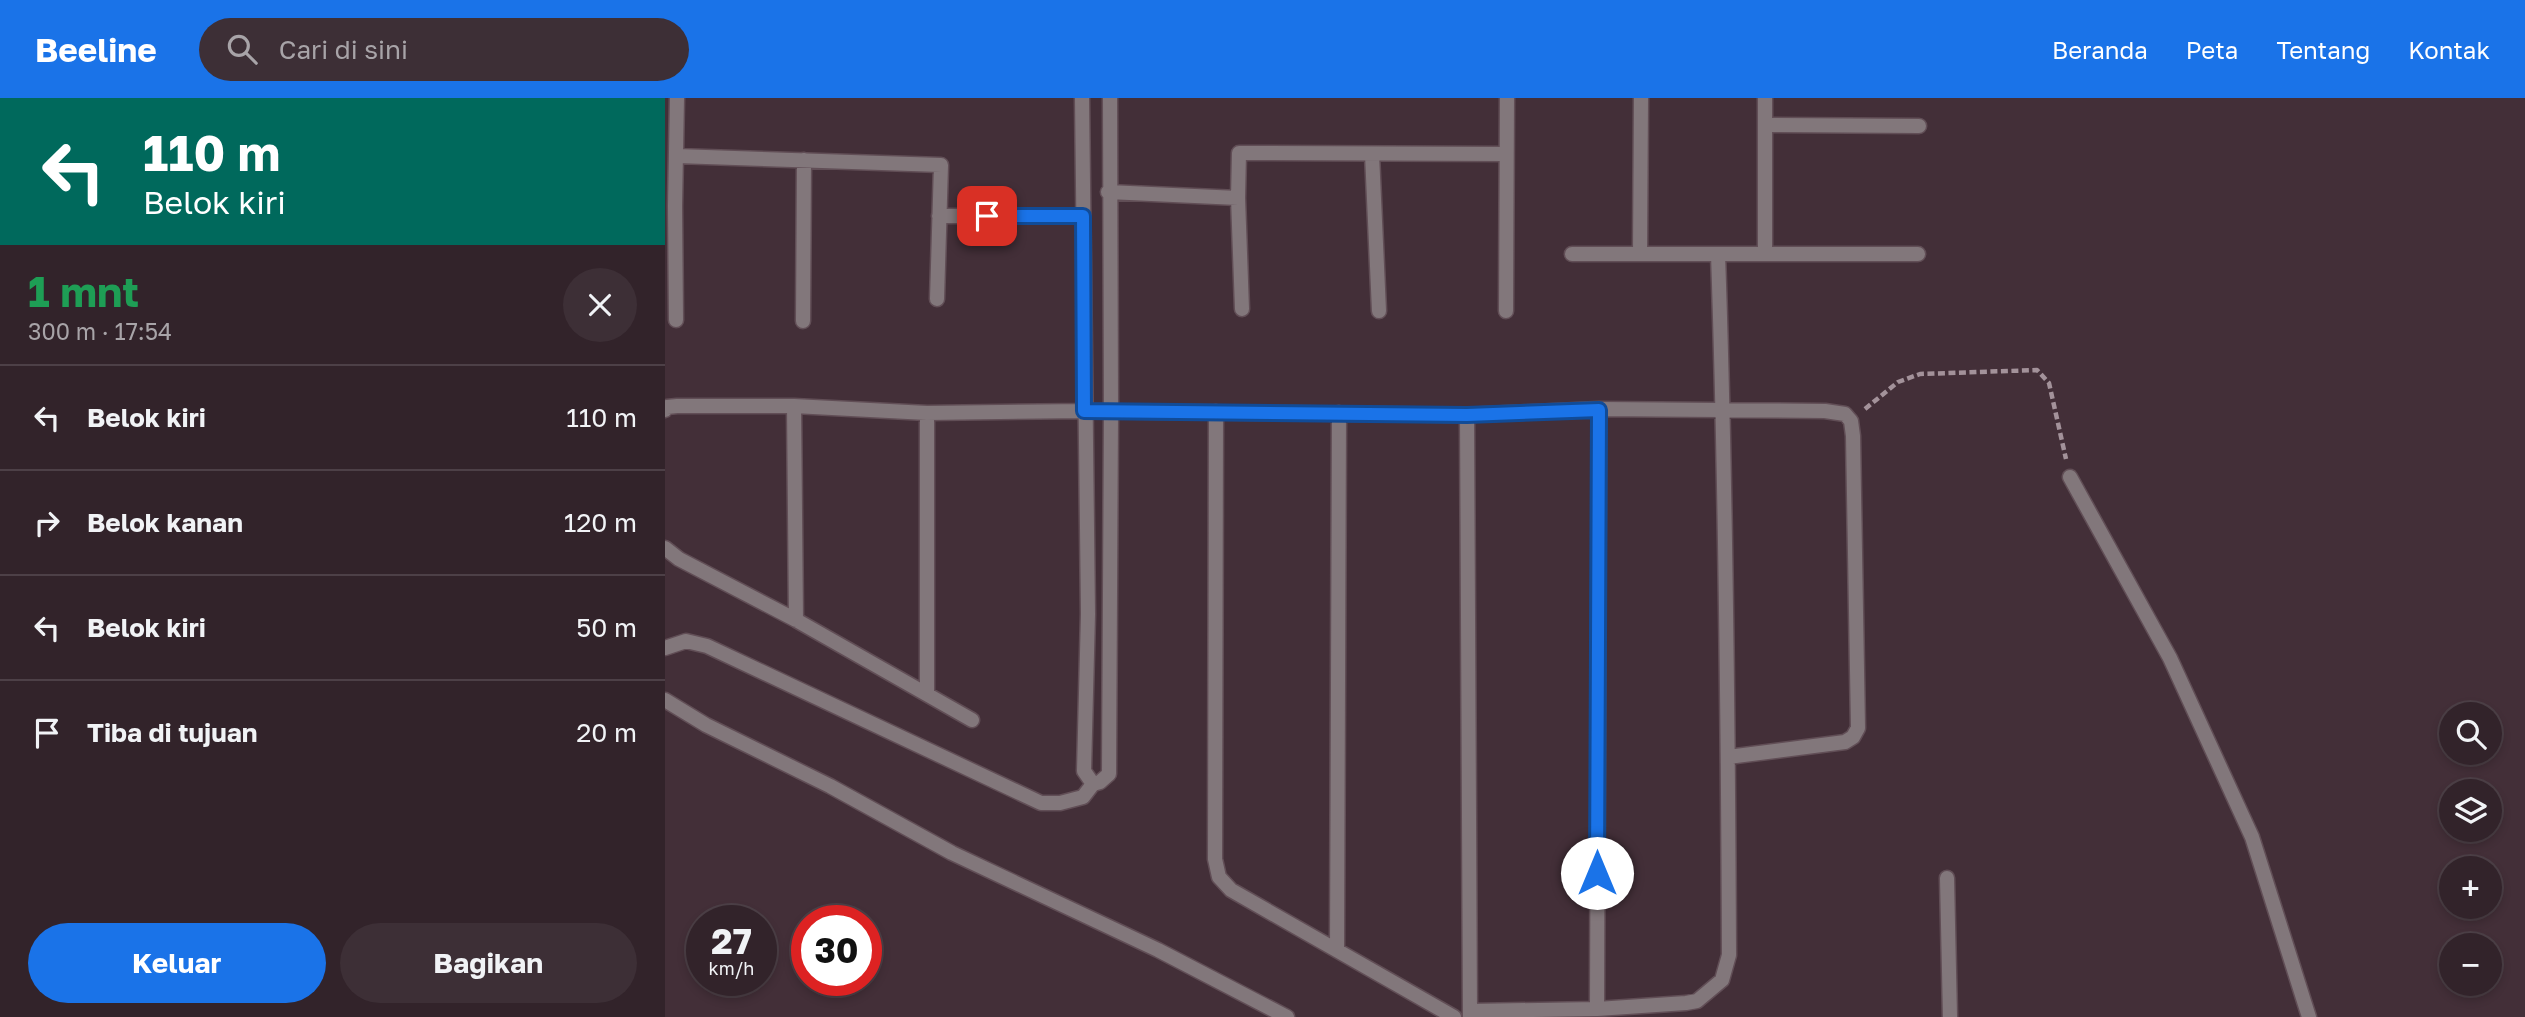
<!DOCTYPE html>
<html lang="id">
<head>
<meta charset="utf-8">
<style>
	:root { --surface:#32232a; --page:#3d2f36; --text:#f1f3f6; --muted:#a8a4a8; --line:#4d4047; --accent:#1a73e8 }
	body { margin:0; font-family:"Golos Text",sans-serif; background:var(--page); color:var(--text); height:100vh; display:flex; flex-direction:column; font-size:26px; white-space:nowrap }
	* { box-sizing:border-box; margin:0 }
	p { font-size:23px; color:var(--muted) }
	.icon { flex:none; width:38px; height:38px; fill:none; stroke:currentColor; stroke-width:2; stroke-linecap:round; stroke-linejoin:round }
	.map { position:relative; flex:1; overflow:hidden }
	.side { display:flex; flex-direction:column; background:var(--surface); width:665px }
	.side>* { flex:none }
	.guide { background:#00695c; color:#fff; overflow:hidden }
	.buttons { position:absolute; left:1774px; top:604px; display:grid; gap:14px }
	.buttons a { display:grid; place-items:center; width:63px; height:63px; border-radius:50%; background:var(--surface); box-shadow:0 4px 10px #0003,0 0 0 2px var(--line); font-size:35px }
	.speed { position:absolute; left:21px; top:807px; display:flex; gap:14px; font-size:35px; font-weight:700; text-align:center }
	.speed>* { display:grid; place-content:center; width:91px; height:91px; border-radius:50%; background:var(--surface); box-shadow:0 4px 10px #0003,0 0 0 2px var(--line); line-height:1 }
	.speed small { font-size:18px; font-weight:400 }
	.speed .limit { border:10px solid #d22; background:#fff; color:#111 }
	.pin { position:absolute; display:grid; place-items:center; width:60px; height:60px; color:#fff; margin:-30px; border-radius:14px; box-shadow:0 4px 10px #0006 }
	.me { position:absolute; width:77px; margin:-38px; rotate:0deg; stroke-linejoin:round; filter:drop-shadow(0 0 5px #0008) }
	.turn { display:flex; align-items:center; gap:24px; height:147px; padding:0 28px; font-size:32px }
	.turn .icon { width:91px; height:91px; stroke-width:2.5 }
	.turn b { display:block; font-size:49px; line-height:60px }
	.round { display:grid; place-items:center; flex:none; width:74px; height:74px; border-radius:37px; background:var(--page) }
	.headline { display:flex; align-items:center; justify-content:space-between; height:119px; padding:0 28px }
	h1 { font-size:42px; font-weight:700; line-height:52px; color:#1e9e55 }
	.cta { display:flex; gap:14px; margin-top:auto; padding:14px 28px }
	.cta a { flex:1; height:80px; border-radius:42px; background:var(--accent); color:#fff; font-size:28px; font-weight:700; line-height:80px; text-align:center }
	.cta a+a { background:var(--page); color:var(--text) }
	ul { padding:0; list-style:none }
	li { display:flex; align-items:center; gap:21px; height:105px; padding:0 28px; border-top:2px solid var(--line) }
	li div { flex:1 }
	li b { display:block; font-size:26px }
	li em { font-style:normal }
	header { display:flex; align-items:center; gap:42px; box-sizing:border-box; height:98px; padding:0 35px; background:var(--accent); color:#fff }
	header strong { font-size:33px }
	nav { display:flex; gap:38px; margin-inline-start:auto; font-size:24px }
	.search { width:490px; height:63px; background:var(--page); display:flex; align-items:center; gap:18px; box-sizing:border-box; padding:0 24px; border-radius:38px; color:var(--muted); font-size:26px }
	main { display:flex; flex:1; min-height:0 }
	.map>svg:first-child { display:block }
	.lines { fill:none; stroke-linecap:round; stroke-linejoin:round }
	.street-casing { stroke:#614e56; stroke-width:17 }
	.path { stroke:#a3929a; stroke-width:4.5; stroke-dasharray:7 3.5; stroke-linecap:butt }
	.street { stroke:#82777b; stroke-width:14 }
	.route-casing { stroke:#114b97; stroke-width:18 }
	.route { stroke:#1a73e8; stroke-width:12 }
</style>
</head>
<body>
<header>
<strong>Beeline</strong>
<div class="search"><svg class="icon" aria-label="search" viewBox="0 0 24 24"><circle cx="10" cy="10" r="6"/><path d="M15 15l6 6"/></svg>Cari di sini</div>
<nav><a>Beranda</a><a>Peta</a><a>Tentang</a><a>Kontak</a></nav>
</header>
<main>
<section class="side">
<div class="guide">
<div class="turn"><svg class="icon" aria-label="left" viewBox="0 0 24 24"><path d="M17 20v-9H6M10 6l-5 5 5 5"/></svg><div><b>110 m</b>Belok kiri</div></div>
</div>
<div class="headline"><div><h1>1 mnt</h1><p>300 m · 17:54</p></div><a class="round"><svg class="icon" aria-label="close" viewBox="0 0 24 24"><path d="M6 6l12 12M18 6L6 18"/></svg></a></div>
<ul>
<li><svg class="icon" aria-label="left" viewBox="0 0 24 24"><path d="M17 20v-9H6M10 6l-5 5 5 5"/></svg><div><b>Belok kiri</b></div><em>110 m</em></li>
<li><svg class="icon" aria-label="right" viewBox="0 0 24 24"><path d="M7 20v-9h11M14 6l5 5-5 5"/></svg><div><b>Belok kanan</b></div><em>120 m</em></li>
<li><svg class="icon" aria-label="left" viewBox="0 0 24 24"><path d="M17 20v-9H6M10 6l-5 5 5 5"/></svg><div><b>Belok kiri</b></div><em>50 m</em></li>
<li><svg class="icon" aria-label="arrive" viewBox="0 0 24 24"><path d="M6 21V4h12l-3 4 3 4H6"/></svg><div><b>Tiba di tujuan</b></div><em>20 m</em></li>
</ul>
<div class="cta"><a>Keluar</a><a>Bagikan</a></div>
</section>
<div class="map">
<svg width="1860" height="919" viewBox="0 0 1860 919">
	<rect width="100%" height="100%" fill="#432f38"/>
	<g class="lines">
		<g class="street-casing">
			<path id="street" d="M417,0L423,516L419,673L428,686
				M1100,0V156
				M1100,27L1254,28
				M707,56L714,213
				M12,58L276,67L272,201
				M443,94L573,100L574,55L841,56
				M573,100L577,211
				M274,118H418
				M907,156H1253
				M975,156L976,0
				M841,213L842,0
				M11,222L10,108L12,0
				M138,223L139,62
				M129,308L131,522
				M0,312L2,309L12,308H129L262,315L420,313L802,317L934,311L1160,313L1180,316L1186,323L1188,338L1193,630L1188,639L1180,644L1063,659
				M551,314L550,761L554,779L566,792L789,919
				M262,315V595
				M802,317L805,919
				M1405,379L1505,560L1587,739L1644,919
				M0,450L14,461L131,522L307,622
				M0,550L21,543L42,548L376,705H395L418,699L428,686L435,684L444,676L446,314L445,0
				M0,602L41,627L165,688L287,755L493,852L622,919
				M1282,780L1285,919
				M672,852L674,315
				M932,911L934,311
				M805,913L932,911L1021,905L1032,903L1057,882L1064,857C1063,623 1061,389 1053,156"/>
		</g>
		<path class="path" d="M1200,311L1233,284L1255,276L1372,272L1384,285L1401,361"/>
		<use href="#street" class="street"/>
	</g>
	<g class="lines">
		<g class="route-casing">
			<path id="route" d="M322,118H418L419,313L802,317L934,312L932,775"/>
		</g>
		<use href="#route" class="route"/>
	</g>
</svg>
<div class="buttons">
<a><svg class="icon" aria-label="search" viewBox="0 0 24 24"><circle cx="10" cy="10" r="6"/><path d="M15 15l6 6"/></svg></a>
<a><svg class="icon" aria-label="layers" viewBox="0 0 24 24"><path d="M12 4l9 5-9 5-9-5zM3 14l9 5 9-5"/></svg></a>
<a>+</a>
<a>−</a>
</div>
<div class="speed"><div>27<small>km/h</small></div><div class="limit">30</div></div>
<div class="pin" style="left:322px;top:118px;background:#d93025"><svg class="icon" aria-label="arrive" viewBox="0 0 24 24"><path d="M6 21V4h12l-3 4 3 4H6"/></svg></div>
<svg class="me" style="left:932px;top:775px" viewBox="-20 -20 40 40"><circle r="19" fill="#fff"/><path d="M0-13L10 11 0 6-10 11z" fill="#1a73e8"/></svg>
</div>
</main>
</body>
</html>
